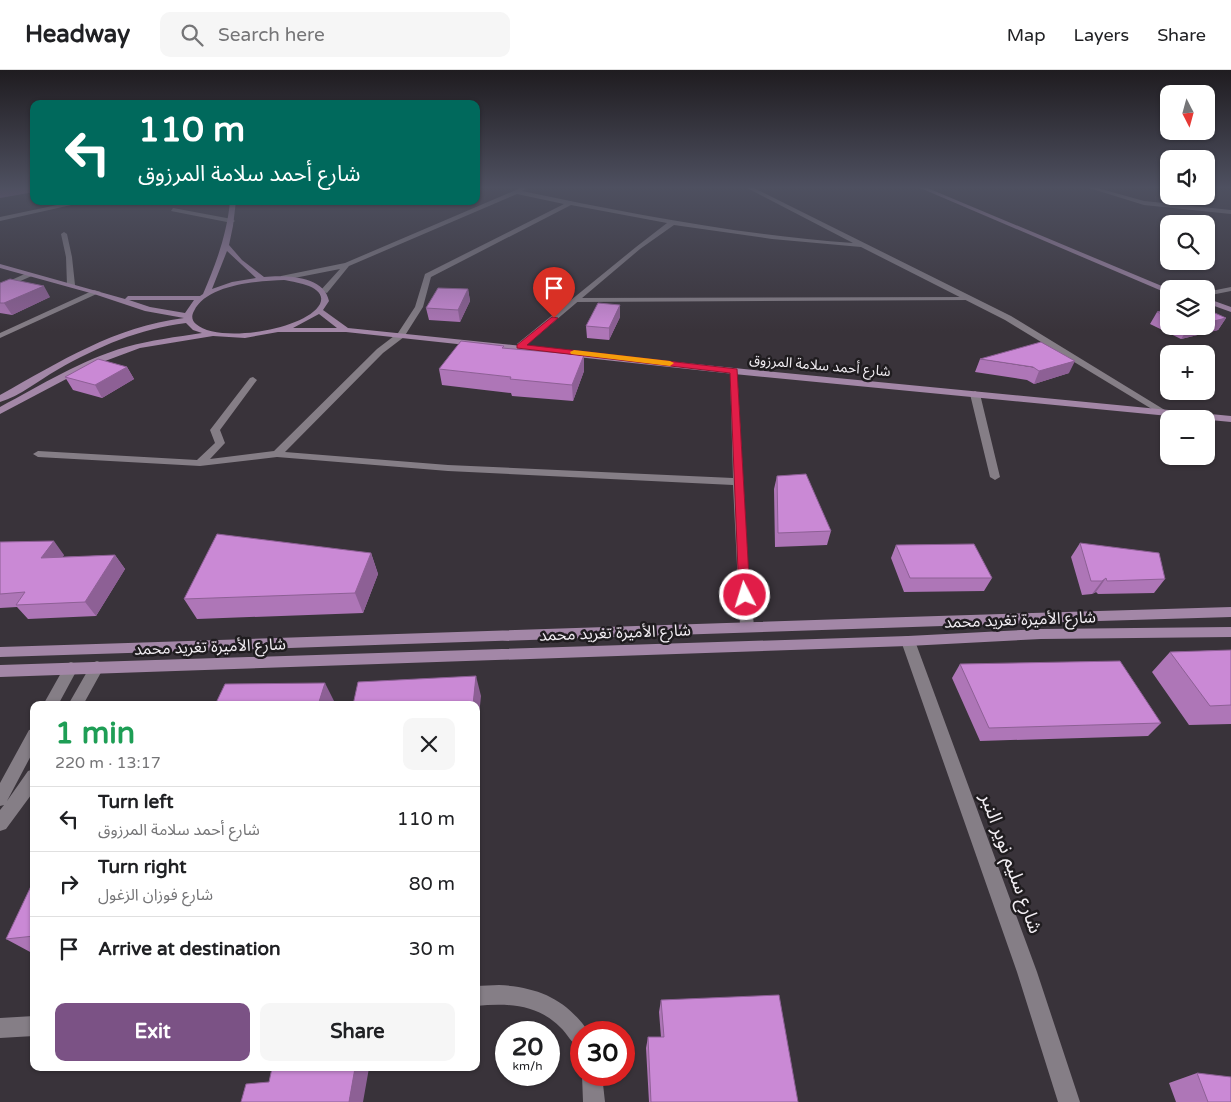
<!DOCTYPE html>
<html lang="en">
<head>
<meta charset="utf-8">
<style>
	:root { --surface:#fff; --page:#f6f6f6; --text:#202124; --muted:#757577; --line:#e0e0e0; --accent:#7b5285 }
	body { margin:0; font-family:"Varela Round","Noto Sans Arabic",sans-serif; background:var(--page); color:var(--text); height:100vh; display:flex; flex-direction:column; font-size:19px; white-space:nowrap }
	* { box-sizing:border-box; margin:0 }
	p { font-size:16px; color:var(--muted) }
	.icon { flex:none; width:28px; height:28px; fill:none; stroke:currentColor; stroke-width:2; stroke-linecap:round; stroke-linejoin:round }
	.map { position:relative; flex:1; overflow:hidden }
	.side { position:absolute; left:30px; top:631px; width:450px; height:370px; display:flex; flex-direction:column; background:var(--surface); border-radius:10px; box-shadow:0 1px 4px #0004 }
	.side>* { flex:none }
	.top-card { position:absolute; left:30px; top:30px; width:450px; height:105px; border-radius:10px; box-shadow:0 1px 4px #0004; background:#00695c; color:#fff; overflow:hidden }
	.needle { width:32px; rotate:174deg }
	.buttons { position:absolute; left:1160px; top:15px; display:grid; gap:10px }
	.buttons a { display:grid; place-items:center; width:55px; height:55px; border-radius:10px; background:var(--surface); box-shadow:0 1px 4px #0004; font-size:25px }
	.speed { position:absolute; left:495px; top:951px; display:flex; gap:10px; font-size:25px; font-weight:700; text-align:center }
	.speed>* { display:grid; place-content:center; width:65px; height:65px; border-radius:50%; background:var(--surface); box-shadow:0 1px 4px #0004; line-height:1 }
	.speed small { font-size:12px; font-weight:400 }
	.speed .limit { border:8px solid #d22; background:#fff; color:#111 }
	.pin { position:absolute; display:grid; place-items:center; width:42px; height:42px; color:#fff; margin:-51px -21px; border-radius:50% 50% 50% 0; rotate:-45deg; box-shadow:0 0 5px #0007 }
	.pin .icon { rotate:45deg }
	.me { position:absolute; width:55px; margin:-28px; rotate:355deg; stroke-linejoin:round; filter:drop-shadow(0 0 4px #0008) }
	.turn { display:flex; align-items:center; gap:18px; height:105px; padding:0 25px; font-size:22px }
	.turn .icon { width:65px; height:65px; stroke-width:2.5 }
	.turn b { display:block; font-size:35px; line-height:42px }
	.round { display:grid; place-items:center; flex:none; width:52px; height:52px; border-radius:10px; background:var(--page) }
	.overview { display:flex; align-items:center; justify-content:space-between; height:85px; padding:0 25px }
	h1 { font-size:30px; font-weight:800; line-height:38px; color:#1e9e55 }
	.action { display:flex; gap:10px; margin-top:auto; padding:10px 25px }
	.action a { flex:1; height:58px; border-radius:10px; background:var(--accent); color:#fff; font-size:20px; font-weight:800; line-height:58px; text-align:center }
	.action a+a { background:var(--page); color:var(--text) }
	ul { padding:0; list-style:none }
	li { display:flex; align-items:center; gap:15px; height:65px; padding:0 25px; border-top:1px solid var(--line) }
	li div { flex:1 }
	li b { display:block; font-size:19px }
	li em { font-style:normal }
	header { display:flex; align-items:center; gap:30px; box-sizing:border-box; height:70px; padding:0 25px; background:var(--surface); border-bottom:1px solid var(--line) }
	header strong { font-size:24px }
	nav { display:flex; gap:28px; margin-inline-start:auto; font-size:18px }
	.search { width:350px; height:45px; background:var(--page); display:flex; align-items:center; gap:12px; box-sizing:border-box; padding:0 18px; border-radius:10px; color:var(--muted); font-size:19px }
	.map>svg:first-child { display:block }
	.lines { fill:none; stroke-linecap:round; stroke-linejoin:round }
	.lane { fill:#857e86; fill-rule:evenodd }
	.street { fill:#857e86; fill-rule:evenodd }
	.secondary { fill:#a387a7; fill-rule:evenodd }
	.wall { fill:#ae76b7 }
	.shaded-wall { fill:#8d6095 }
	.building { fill:#ca89d5; stroke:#8d6095 }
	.route { fill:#e11d48; stroke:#92132f }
	.slow { fill:#f59e0b }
	.labels { text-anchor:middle; stroke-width:5; stroke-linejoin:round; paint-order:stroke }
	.far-street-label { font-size:14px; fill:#f2eef3; stroke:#1f1c1f }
	.street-label { font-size:16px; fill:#f2eef3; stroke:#1f1c1f }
	.near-street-label { font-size:19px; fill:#f2eef3; stroke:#1f1c1f }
</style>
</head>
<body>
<header>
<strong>Headway</strong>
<div class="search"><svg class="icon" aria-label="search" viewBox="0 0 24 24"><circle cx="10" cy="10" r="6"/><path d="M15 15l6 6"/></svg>Search here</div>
<nav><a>Map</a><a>Layers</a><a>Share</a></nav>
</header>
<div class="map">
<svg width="1231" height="1032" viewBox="0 0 1231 1032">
	<rect width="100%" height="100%" fill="#39333a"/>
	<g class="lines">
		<path class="lane" d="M173,138L232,149L235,151L232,153L171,141Z
			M971,227L974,229L973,230L576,232L573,230L576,228Z"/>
		<path class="street" d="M523,117L526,119L522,121C632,144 741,165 853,173L745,117H752L1011,246L1168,342L1163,345L1160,344L1005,250L861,177L772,169L674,155L640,179L523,278H517V274L636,177L667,153L571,135L431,207L423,237L404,267L383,283L285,382L448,395L733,408L730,301L731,299H737L748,494L754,556L752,560H742L740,556L733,415L448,401L277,387L200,396L38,387L33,384L38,381L197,390L215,373L210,360L250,308L253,307L257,310L220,360L225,373L210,389L274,381L377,279L398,263L415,237L425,204L564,134L517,124L349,196L327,223L320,221L340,199L284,210L280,208L281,206L345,193Z
			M1086,117H1094L1144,131L1231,140V144L1144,135Z
			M76,131H89L0,151V147Z
			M64,162L67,164L72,187L75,215L71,217L67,215L66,187L61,164Z
			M27,203L34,205L0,220V215Z
			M1231,217V221L1206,226V222Z
			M94,220L101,222L0,268V263Z
			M975,321L980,324L1000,407L995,410L990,407L970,324Z
			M908,566L913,567L915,571L1037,902L1080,1032H1058L1017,902L901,571L903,567Z
			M97,591L102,593L104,597L83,635H68L92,593Z
			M71,592L76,594L78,598L58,635H43L66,594Z
			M34,659V680L7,731L28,701L34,699V721L6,759L0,761V740L4,735L0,736V713L29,660Z
			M499,915C538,917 566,929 588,961L589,962H581V978C571,974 568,964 560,957C537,934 507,933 476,936V916Z
			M34,946V966L0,968V948Z
			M582,1005H602L605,1032H583Z"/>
		<path class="secondary" d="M918,117H925L1169,219V224Z
			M230,131H236L233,156L229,175L242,190L264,207C284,205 324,205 329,231L323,240L348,258L734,298L1231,346V352L734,304L346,262H278L245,268L213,266L140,278L89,297L0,344V337C41,315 81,290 126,277C151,270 176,267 202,263L193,260L186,253C139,259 99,276 57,300C39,310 20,326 0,332V325C61,291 114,257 184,248L145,241L94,224L0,198V194L125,229L128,226H200L203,224C216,194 227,164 230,131ZM227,181L256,208L232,212L212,219ZM284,210C294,212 328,216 320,234C306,260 218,274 196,254C192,251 191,246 194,241C207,214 258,211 284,210ZM129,230H194L185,243L150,237ZM319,244L337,258H293Z
			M1206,228L1231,237V242L1206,233Z
			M1231,537V547C821,559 410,575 0,587V577C410,564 821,549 1231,537Z
			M1231,557V567L1041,569L908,576L0,607V595L908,566L1041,559Z"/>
	</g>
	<path class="wall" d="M0,213L50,227L12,245L0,243Z
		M468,219L470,231L460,252L429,250L426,238Z
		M1169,239V256H1206L1226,248L1218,260L1181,269L1150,254L1157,242Z
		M620,247L609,270L587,268L586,256Z
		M504,276L505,279L584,285V301L573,331L512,326L511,323L442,315L439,299Z
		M980,289L1069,303L1034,314L1027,310L975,302Z
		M127,297L134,309L102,328L73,320L65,307Z
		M777,406L831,461L827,475L775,477L774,419Z
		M0,472L64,485L62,487L115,485L125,499L96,546L28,549L17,537L0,538Z
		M1080,473L1165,509L1154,523L1098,524L1096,522L1092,524L1082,525L1071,487Z
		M896,475L992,508L984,521L904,522L891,488Z
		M371,483L378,504L363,543L197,549L184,529Z
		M1231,580V654L1189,655L1152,602L1170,582Z
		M960,594L1161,653L1148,666L980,671L952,608Z
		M34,814V883H32L6,869Z
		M661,930L798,1032H649L646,978L648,967H661L659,942Z
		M1197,1003L1231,1032H1176L1169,1013Z"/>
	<path class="shaded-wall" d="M0,117H34V122L0,128Z
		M44,216L50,227L12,245L4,233Z
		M468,219L470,231L460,252L458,240Z
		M620,235V247L609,270V258Z
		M1226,248L1218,260L1181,269L1189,257L1206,256V253Z
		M584,285V301L573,331L572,315Z
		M1075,291L1069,303L1034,314L1039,301Z
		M127,297L134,309L102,328L95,315Z
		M54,471L64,485L52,501L41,488Z
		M371,483L378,504L363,543L355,523Z
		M115,485L125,499L96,546L85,532Z
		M1106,508L1096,522L1092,524L1102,511Z
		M476,606L481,626L476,675V635H473Z
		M325,613L335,633L334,635H318Z
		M355,998H369L363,1032H349Z"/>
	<path class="building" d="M10,209L44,216L4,233H0V213Z
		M438,218L468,219L458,240L426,238Z
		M598,233L620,235L609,258L586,256Z
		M1169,239V247L1157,242Z
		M1206,239L1226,248L1206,253Z
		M461,271L504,276L502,278L584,285L572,315L510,309L511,307L439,299Z
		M1041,272L1075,291L1039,301L1033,297L980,289Z
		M98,289L127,297L95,315L65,307Z
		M806,404L831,461L778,463L777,406Z
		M217,464L371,483L355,523L184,529Z
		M54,471L41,488L115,485L85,532L16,535L25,522L0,524V472Z
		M1080,473L1159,483L1165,509L1107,511L1106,508L1102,511H1091Z
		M974,474L992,508H910L896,475Z
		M1231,580V635L1210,636L1170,582Z
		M1120,591L1161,653L989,658L960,594Z
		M476,606L473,635H353L358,612Z
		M325,613L318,635H215L225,614Z
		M32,814H34V866L6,869Z
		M779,925L798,1032H651L648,967H664L661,930Z
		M272,998H355L349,1032H241L246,1014L269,1012Z
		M1197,1003L1231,1007V1032H1208Z"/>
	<linearGradient id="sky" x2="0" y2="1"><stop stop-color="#1f1c20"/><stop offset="0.45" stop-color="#4e5060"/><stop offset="1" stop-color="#4e5060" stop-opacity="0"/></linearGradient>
	<rect width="1231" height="261" fill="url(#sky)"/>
	<path class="route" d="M552,247L558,248L527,275L737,299L750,525L749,528L745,529L739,525L730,303L517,278V275Z"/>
	<path class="slow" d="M574,280L670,291L674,293L670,296L571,284L570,282Z"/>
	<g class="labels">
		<g class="far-street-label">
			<text transform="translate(820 295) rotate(5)" y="5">شارع أحمد سلامة المرزوق</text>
		</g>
		<g class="street-label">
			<text transform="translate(1020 549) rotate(-2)" y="6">شارع الأميرة تغريد محمد</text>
			<text transform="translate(615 562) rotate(-2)" y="6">شارع الأميرة تغريد محمد</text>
			<text transform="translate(210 576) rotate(-2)" y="6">شارع الأميرة تغريد محمد</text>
		</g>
		<g class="near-street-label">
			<text transform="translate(1012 793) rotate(70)" y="7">شارع سليم نوير النبر</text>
		</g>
	</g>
</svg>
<div class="buttons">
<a><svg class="needle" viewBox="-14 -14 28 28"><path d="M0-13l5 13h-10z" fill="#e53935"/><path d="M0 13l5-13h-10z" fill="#757577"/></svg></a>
<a><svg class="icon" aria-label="sound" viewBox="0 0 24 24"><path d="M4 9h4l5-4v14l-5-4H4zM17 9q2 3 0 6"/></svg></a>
<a><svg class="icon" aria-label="search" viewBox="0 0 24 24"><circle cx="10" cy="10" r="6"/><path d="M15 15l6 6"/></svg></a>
<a><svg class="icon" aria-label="layers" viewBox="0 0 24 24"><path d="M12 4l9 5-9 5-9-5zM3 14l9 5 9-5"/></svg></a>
<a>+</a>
<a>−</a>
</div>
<div class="speed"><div>20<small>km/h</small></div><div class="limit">30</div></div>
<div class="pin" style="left:554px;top:248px;background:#d93025"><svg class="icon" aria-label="arrive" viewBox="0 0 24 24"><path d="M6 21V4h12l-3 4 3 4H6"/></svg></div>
<svg class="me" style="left:745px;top:525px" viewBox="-20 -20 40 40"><circle r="17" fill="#e11d48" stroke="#fff" stroke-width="3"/><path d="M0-11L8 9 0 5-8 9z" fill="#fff"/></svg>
<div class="top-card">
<div class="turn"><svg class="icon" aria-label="left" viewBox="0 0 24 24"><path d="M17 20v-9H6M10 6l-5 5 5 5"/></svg><div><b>110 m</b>شارع أحمد سلامة المرزوق</div></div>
</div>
<section class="side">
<div class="overview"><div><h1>1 min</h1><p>220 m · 13:17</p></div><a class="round"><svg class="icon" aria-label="close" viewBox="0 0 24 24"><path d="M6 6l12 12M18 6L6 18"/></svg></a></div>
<ul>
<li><svg class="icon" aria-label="left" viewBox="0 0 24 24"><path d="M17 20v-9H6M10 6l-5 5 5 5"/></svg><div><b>Turn left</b><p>شارع أحمد سلامة المرزوق</p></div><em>110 m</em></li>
<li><svg class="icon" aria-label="right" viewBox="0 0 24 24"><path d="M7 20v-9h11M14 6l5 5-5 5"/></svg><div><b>Turn right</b><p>شارع فوزان الزغول</p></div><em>80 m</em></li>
<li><svg class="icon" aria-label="arrive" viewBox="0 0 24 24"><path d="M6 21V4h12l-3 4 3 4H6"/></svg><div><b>Arrive at destination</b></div><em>30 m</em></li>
</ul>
<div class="action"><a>Exit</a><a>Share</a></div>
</section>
</div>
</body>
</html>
